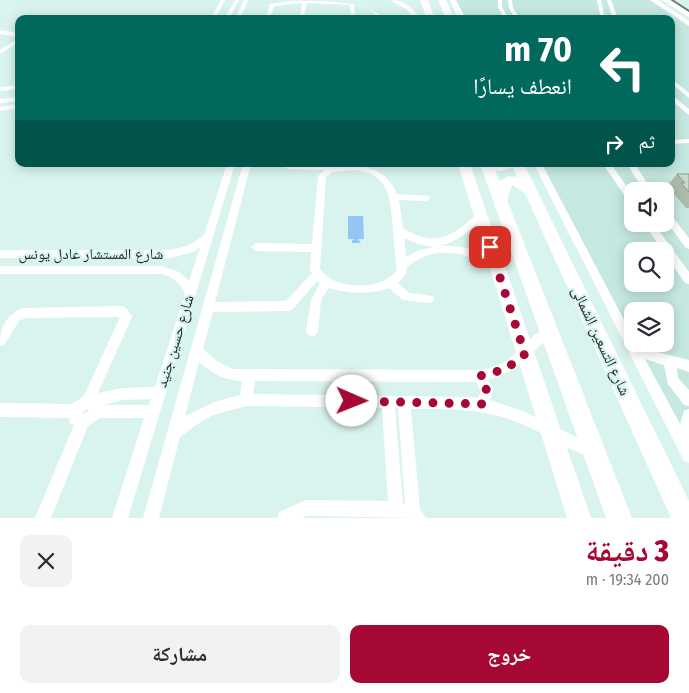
<!DOCTYPE html>
<html lang="ar">
<head>
<meta charset="utf-8">
<style>
	:root { --surface:#fff; --page:#f2f2f3; --text:#2b2b33; --muted:#7c7c81; --accent:#a50933 }
	body { margin:0; font-family:"Fira Sans Condensed","Noto Naskh Arabic",sans-serif; background:var(--page); color:var(--text); direction:rtl; height:100vh; display:flex; flex-direction:column; font-size:19px; white-space:nowrap }
	* { box-sizing:border-box; margin:0 }
	p { font-size:16px; color:var(--muted) }
	.icon { flex:none; width:28px; height:28px; fill:none; stroke:currentColor; stroke-width:2; stroke-linecap:round; stroke-linejoin:round }
	.map { position:relative; height:518px; overflow:hidden; direction:ltr }
	.sheet { display:flex; flex-direction:column; background:var(--surface); flex:1 }
	.sheet>* { flex:none }
	.hud { position:absolute; left:15px; top:15px; width:660px; height:152px; border-radius:10px; box-shadow:0 2px 12px #0003; direction:rtl; background:#00695c; color:#fff; overflow:hidden }
	.buttons { position:absolute; left:624px; top:182px; display:grid; gap:10px }
	.buttons a { display:grid; place-items:center; width:50px; height:50px; border-radius:10px; background:var(--surface); box-shadow:0 2px 12px #0003; font-size:25px }
	.pin { position:absolute; display:grid; place-items:center; width:42px; height:42px; color:#fff; margin:-21px; border-radius:10px; box-shadow:0 2px 8px #0006 }
	.me { position:absolute; width:55px; margin:-28px; rotate:91deg; stroke-linejoin:round; filter:drop-shadow(0 0 4px #0008) }
	.turn { display:flex; align-items:center; gap:18px; height:105px; padding:0 20px; font-size:22px }
	.turn .icon { width:65px; height:65px; stroke-width:2.5 }
	.turn b { display:block; font-size:35px; line-height:42px }
	.then { display:flex; align-items:center; height:48px; padding:0 20px; background:#0003; gap:10px; font-size:19px }
	.round { display:grid; place-items:center; flex:none; width:52px; height:52px; border-radius:10px; background:var(--page) }
	.overview { display:flex; align-items:center; justify-content:space-between; height:85px; padding:0 20px }
	h1 { font-size:30px; font-weight:800; line-height:38px; color:var(--accent) }
	.action { display:flex; gap:10px; margin-top:auto; padding:10px 20px }
	.action a { flex:1; height:58px; border-radius:10px; background:var(--accent); color:#fff; font-size:20px; font-weight:800; line-height:58px; text-align:center }
	.action a+a { background:var(--page); color:var(--text) }
	.map>svg:first-child { display:block }
	.built { fill:#c5e8e1; fill-rule:evenodd }
	.water { fill:#93c6f4 }
	.lines { fill:none; stroke-linecap:round; stroke-linejoin:round }
	.street { fill:#fff; fill-rule:evenodd }
	.secondary { fill:#fff; fill-rule:evenodd }
	.primary { fill:#fff; fill-rule:evenodd }
	.rail { stroke:#6a7b78; stroke-width:2 }
	.wall { fill:#acbbae }
	.building { fill:#c8daca; stroke:#8c998d }
	.route { stroke:#a50933; stroke-width:9; stroke-dasharray:0 16.2 }
	.labels { text-anchor:middle; stroke-width:4.5; stroke-linejoin:round; paint-order:stroke }
	.street-label { font-size:15px; fill:#202a28; stroke:#d9f4ee }
</style>
</head>
<body>
<div class="map">
<svg width="689" height="518" viewBox="0 0 689 518">
	<rect width="100%" height="100%" fill="#d9f4ee"/>
	<path class="built" d="M456,0H651L689,26V464L538,164H671V19H466ZM632,191H665V224H632ZM632,251H665V284H632ZM632,311H665V344H632Z"/>
	<path class="water" d="M348,216H363L364,239H358L361,243H352V240L355,239H348Z"/>
	<g class="lines">
		<path class="street" d="M221,0H225L215,19H210Z
			M235,0H239L229,19H224Z
			M244,0H248L240,19H235Z
			M498,0H502V7L509,19H504L498,7Z
			M508,0H512L513,8L520,19H515L509,8Z
			M597,0H601L605,19H601Z
			M607,0H611L618,19H613Z
			M291,1C317,0 369,0 384,19H379C373,9 365,6 354,5L355,19H351L350,5L307,3L304,16L302,19H297L300,16L302,3L274,6L270,19H265L270,4Z
			M0,30L19,33V37L0,34Z
			M19,38V42L0,54V50Z
			M671,78L689,93V98L671,83Z
			M19,85V89L0,91V87Z
			M671,94L689,109V115L671,100Z
			M19,97V101L0,103V99Z
			M19,104V108L0,111V107Z
			M689,139V143L671,144V140Z
			M227,164H235L128,518H112L144,418H100L88,426L51,518H35L74,425L70,424L69,418L0,417V403L72,404L84,396L120,317L25,318L19,321L4,345L0,346C0,329 5,315 23,308L122,306L126,308L132,316L131,319L98,393L123,388L155,387L185,294C181,283 173,277 161,274H0V266H161L179,272L189,281L200,247L195,251L171,258H0V250H171L189,245L204,235ZM151,399L149,405H104L123,400ZM89,408L88,411L83,414V412Z
			M243,164H251L215,302L286,301L312,273L310,270L311,252L256,251L251,247L256,243L312,244L318,176L325,170L287,169L286,167L290,165L334,166C340,168 347,166 354,166C372,165 391,176 397,194L429,196L430,198L426,201L399,200L403,228C431,245 446,241 470,220C475,216 477,213 483,214L485,216L483,218C470,230 456,244 437,246C454,245 489,249 500,263L499,266L495,267C488,264 481,260 473,258C450,249 426,251 407,267L406,274L398,283L409,293L433,296L434,299L433,302L429,303L403,300L389,288C368,295 350,294 329,288L321,300L318,331L316,335L312,336L308,335L306,331L311,300L320,283L317,281L293,309L289,311L213,312L203,349L217,361L232,369L480,370C491,368 500,365 509,359C523,348 533,332 549,326L553,327L555,331L553,335C530,352 518,372 488,380L493,391L490,400L523,411L597,447L599,452L597,457L592,459C561,446 534,426 502,417C472,408 442,409 411,409L420,510L426,518L307,516L302,518H277L279,512L306,500L388,501L382,408L246,406L213,415L196,425L180,437L159,518H143ZM356,170C392,175 390,201 393,228C394,241 395,257 397,270C382,291 335,291 320,269L326,177L333,172ZM404,238L418,244L433,247L419,250L406,257ZM199,362C212,373 225,381 242,381L240,395L217,401L185,416ZM255,381L476,382L481,391L478,398L469,397L253,394ZM395,408H398L405,504H403Z
			M534,164H542L632,335V344H642L654,351L689,360V372L677,368L678,378L689,390V406L684,405L668,384L664,365L645,359L680,424L684,411L689,409V463L684,461Z
			M603,164H611L632,194V203L629,202Z
			M627,164H635L652,191H644Z
			M665,210L668,211L689,238V249L686,248L665,220Z
			M644,224H654L689,272V284L685,283L665,254V251H663Z"/>
		<path class="secondary" d="M390,0C404,0 413,7 420,19H413L408,10Z
			M450,0H456L466,19H458Z
			M650,0H658L689,21V26Z
			M458,164H470L591,518H567Z"/>
		<path class="primary" d="M420,0H428L435,19H427Z
			M438,0H446L454,19H446Z
			M662,0H671L689,12V17Z
			M480,164H524L689,501V518H671L525,193L512,185L507,200L632,518H606ZM513,167L517,177L509,176L499,181L495,170L500,171Z"/>
		<path class="rail" d="M672,0L689,11"/>
	</g>
	<path class="wall" d="M677,174H689V208H686L673,193L675,190L669,184Z"/>
	<path class="building" d="M677,174H689V192L681,183H685Z"/>
	<g class="lines">
		<path class="route" d="M352,401L482,404L487,391L480,376L506,369L525,354L490,247"/>
	</g>
	<g class="labels">
		<g class="street-label">
			<text x="91" y="259">شارع المستشار عادل يونس</text>
			<text transform="translate(175 341) rotate(-73)" y="5">شارع حسين جنيد</text>
			<text transform="translate(601 341) rotate(65)" y="5">شارع التسعين الشمالى</text>
		</g>
	</g>
</svg>
<div class="buttons">
<a><svg class="icon" aria-label="sound" viewBox="0 0 24 24"><path d="M4 9h4l5-4v14l-5-4H4zM17 9q2 3 0 6"/></svg></a>
<a><svg class="icon" aria-label="search" viewBox="0 0 24 24"><circle cx="10" cy="10" r="6"/><path d="M15 15l6 6"/></svg></a>
<a><svg class="icon" aria-label="layers" viewBox="0 0 24 24"><path d="M12 4l9 5-9 5-9-5zM3 14l9 5 9-5"/></svg></a>
</div>
<div class="pin" style="left:490px;top:247px;background:#d93025"><svg class="icon" aria-label="arrive" viewBox="0 0 24 24"><path d="M6 21V4h12l-3 4 3 4H6"/></svg></div>
<svg class="me" style="left:352px;top:401px" viewBox="-20 -20 40 40"><circle r="19" fill="#fff"/><path d="M0-13L10 11 0 6-10 11z" fill="#a50933"/></svg>
<div class="hud">
<div class="turn"><svg class="icon" aria-label="left" viewBox="0 0 24 24"><path d="M17 20v-9H6M10 6l-5 5 5 5"/></svg><div><b>70 m</b>انعطف يسارًا</div></div>
<div class="then">ثم<svg class="icon" aria-label="right" viewBox="0 0 24 24"><path d="M7 20v-9h11M14 6l5 5-5 5"/></svg></div>
</div>
</div>
<section class="sheet">
<div class="overview"><div><h1>3 دقيقة</h1><p>200 m · 19:34</p></div><a class="round"><svg class="icon" aria-label="close" viewBox="0 0 24 24"><path d="M6 6l12 12M18 6L6 18"/></svg></a></div>
<div class="action"><a>خروج</a><a>مشاركة</a></div>
</section>
</body>
</html>
